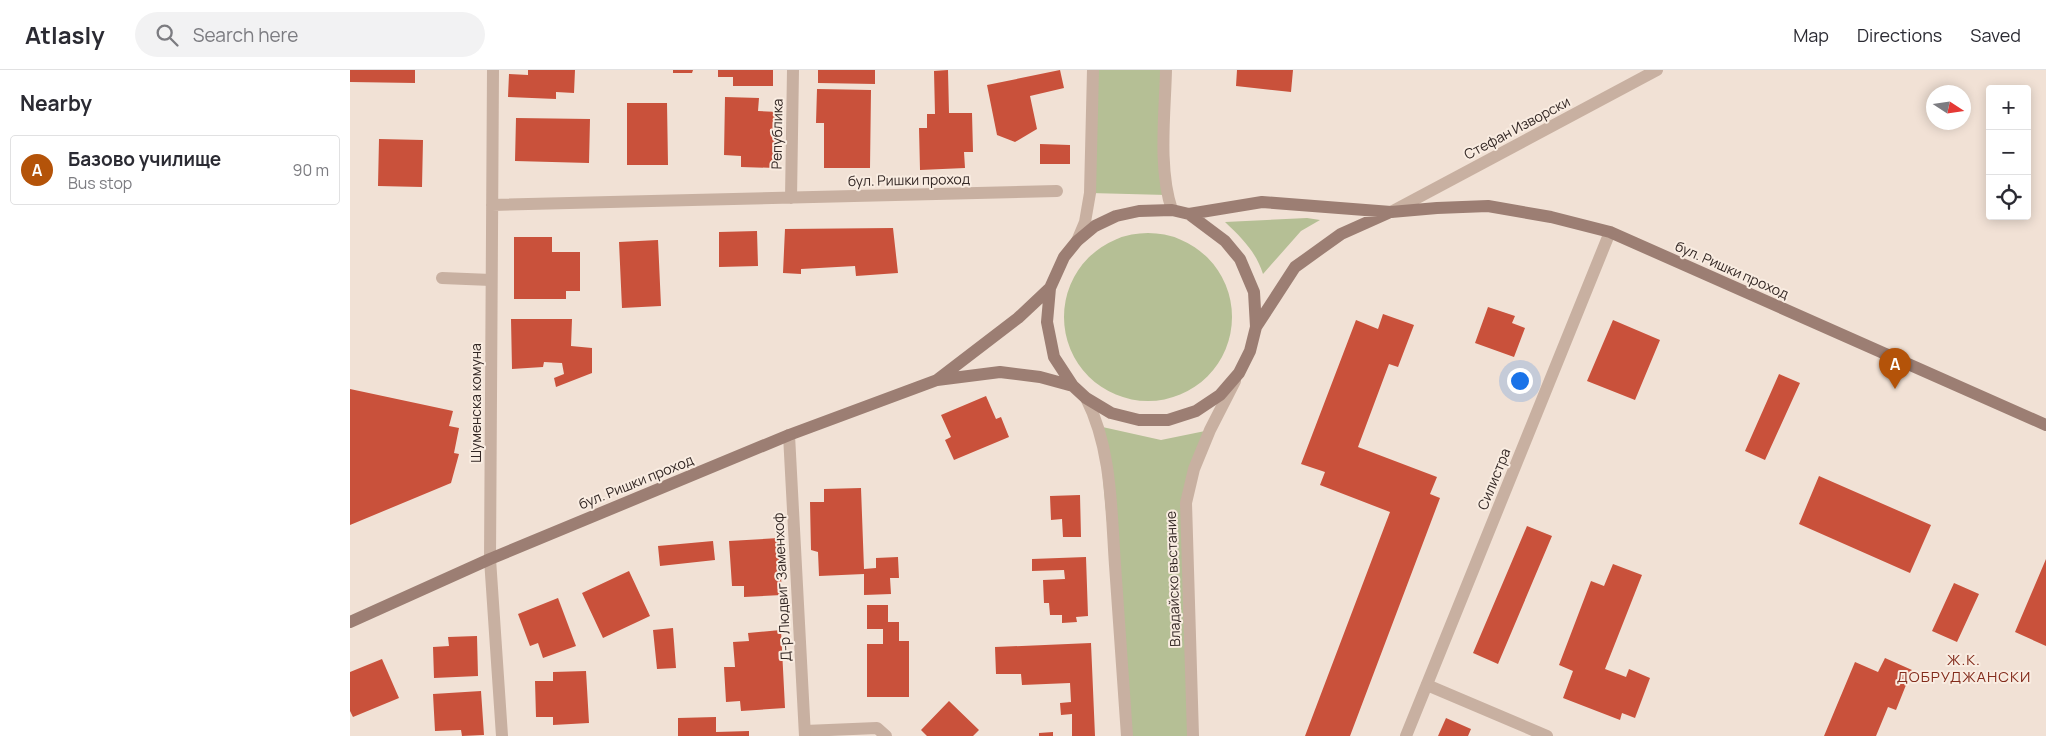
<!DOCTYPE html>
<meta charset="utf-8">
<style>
:root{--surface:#fff;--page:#f2f2f3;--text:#2b2b33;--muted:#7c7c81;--line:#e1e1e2;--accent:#b45309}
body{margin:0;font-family:Manrope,sans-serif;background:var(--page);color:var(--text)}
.controls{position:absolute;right:15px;top:15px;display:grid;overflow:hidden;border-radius:5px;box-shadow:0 2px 12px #0003}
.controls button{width:45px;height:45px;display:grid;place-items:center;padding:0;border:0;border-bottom:1px solid var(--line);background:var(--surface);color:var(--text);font:25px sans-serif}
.compass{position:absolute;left:1576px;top:15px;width:45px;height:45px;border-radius:50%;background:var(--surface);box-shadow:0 2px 12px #0003;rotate:102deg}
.you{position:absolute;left:1169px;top:310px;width:18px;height:18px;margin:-12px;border:4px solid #fff;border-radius:50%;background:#1a73e8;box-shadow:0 0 0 8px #1a73e833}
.badge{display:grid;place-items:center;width:32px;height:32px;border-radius:50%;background:var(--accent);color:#fff;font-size:16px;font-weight:700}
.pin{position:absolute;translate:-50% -41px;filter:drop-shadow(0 1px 2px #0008)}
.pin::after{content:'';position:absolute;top:26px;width:18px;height:15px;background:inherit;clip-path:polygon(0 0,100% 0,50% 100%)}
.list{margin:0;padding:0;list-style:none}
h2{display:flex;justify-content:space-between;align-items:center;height:65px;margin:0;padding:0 20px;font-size:21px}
h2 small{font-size:16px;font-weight:400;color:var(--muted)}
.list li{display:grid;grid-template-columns:32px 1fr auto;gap:15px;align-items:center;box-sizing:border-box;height:70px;margin:0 10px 10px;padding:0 10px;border:1px solid var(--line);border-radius:5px}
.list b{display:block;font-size:19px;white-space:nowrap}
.list p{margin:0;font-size:16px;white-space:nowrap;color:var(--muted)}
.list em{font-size:16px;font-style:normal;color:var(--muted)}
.icon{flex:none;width:28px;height:28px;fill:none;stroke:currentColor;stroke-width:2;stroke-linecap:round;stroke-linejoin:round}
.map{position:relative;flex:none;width:1696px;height:666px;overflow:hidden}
header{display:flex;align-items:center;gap:30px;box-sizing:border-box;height:70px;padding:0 25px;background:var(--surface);border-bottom:1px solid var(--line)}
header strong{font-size:24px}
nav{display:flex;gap:28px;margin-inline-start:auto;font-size:18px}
.search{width:350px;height:45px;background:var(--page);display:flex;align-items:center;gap:12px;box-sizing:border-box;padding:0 18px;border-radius:28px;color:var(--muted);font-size:19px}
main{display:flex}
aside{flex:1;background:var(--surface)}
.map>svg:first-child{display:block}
.green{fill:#b5bf95}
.building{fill:#c9513b}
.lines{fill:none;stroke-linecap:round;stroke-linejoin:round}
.lane{stroke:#c8b0a1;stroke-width:12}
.street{stroke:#c8b0a1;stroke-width:12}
.secondary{stroke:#9c7e73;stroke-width:12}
.labels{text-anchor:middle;stroke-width:4;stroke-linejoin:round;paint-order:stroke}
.street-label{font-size:14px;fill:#332724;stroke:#f9ece1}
.neighbourhood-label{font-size:15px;letter-spacing:1px;fill:#832c1c;stroke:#f9ece1}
</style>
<header>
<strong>Atlasly</strong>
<div class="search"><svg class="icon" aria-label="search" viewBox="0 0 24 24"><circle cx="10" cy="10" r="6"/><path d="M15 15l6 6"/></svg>Search here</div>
<nav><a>Map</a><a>Directions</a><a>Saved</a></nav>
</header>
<main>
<aside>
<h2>Nearby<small></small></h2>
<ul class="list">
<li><span class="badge">A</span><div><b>Базово училище</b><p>Bus stop</p></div><em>90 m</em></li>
</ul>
</aside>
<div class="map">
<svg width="1696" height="666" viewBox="0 0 1696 666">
<rect width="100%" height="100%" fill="#f1e1d5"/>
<path class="green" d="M743,0H816L817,125L740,123Z
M957,148L970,150L951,161L913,204C906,182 892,168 875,152Z
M714 247a84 84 0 1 1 168 0a84 84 0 1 1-168 0Z
M748,356L811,370L860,360L836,433L843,666H777Z"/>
<path class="building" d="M0,0H65V13L0,12Z
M178,0H225L224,23L206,22V29L158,27L159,4L178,5Z
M323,0H343L342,3H323Z
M368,0H423V16H383V7H368Z
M468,0H525V14L468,13Z
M598,0L599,43H622L623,82H614L615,98L570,100L569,58H577V44H585L584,1Z
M710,0L714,18L680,26L687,59L665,72L647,65L637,15Z
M887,0H943L941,22L886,16Z
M467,19L521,20L520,98H474V53H466Z
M375,27L409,28L408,41L428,42L426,98L391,97V86L374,85Z
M277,33H317L318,95H277Z
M166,48L240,49L239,93L165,91Z
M29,69L73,70L72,117L28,116Z
M690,74L720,75V94H690Z
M543,158L548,203L506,206L505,196L451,199V204L433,203L435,159Z
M407,161L408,196L369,197V162Z
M164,167H202V182H230V221H216V229H164Z
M308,170L311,236L272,238L269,172Z
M1138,237L1165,246L1162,253L1175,258L1164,287L1125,273Z
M1033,244L1064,255L1048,297L1039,294L1008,377L1087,407L1080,424L1090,428L1000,666H955L1040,442L970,415L975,402L951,394L1006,250L1028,259Z
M161,249H222L221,276L242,278V303L206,317L204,308L214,304L212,293L194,292L193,297L162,299Z
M1263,250L1310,270L1285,330L1237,311Z
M1429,304L1450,313L1415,390L1395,381Z
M0,319L103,341L99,356L109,358L104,383L109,384L101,413L0,455Z
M636,326L646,349L651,347L659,367L604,390L595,370L601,367L591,345Z
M1469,406L1581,455L1560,503L1449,454Z
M511,418L514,499L526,498V488L548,487L549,508H540L541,524L514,525V504L469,506L468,482L461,480L460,432H474V419Z
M730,425L731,467H713L712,449L701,450L700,426Z
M1177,456L1202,466L1148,594L1123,583Z
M429,468L432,525L394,527V516H382L379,471Z
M363,471L365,490L310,496L308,476Z
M736,487L738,546L726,547L727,552L712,553V545H700L699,533H694L693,510L715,509L714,500L682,501V489Z
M1696,489V576L1665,562Z
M1263,494L1292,505L1255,599L1276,607L1279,599L1300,608L1285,648L1272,643L1270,650L1213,628L1223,601L1209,595L1241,511L1254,516Z
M279,501L300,546L253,568L232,523Z
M1604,513L1629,524L1607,572L1582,561Z
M208,528L226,576L193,588L188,573L180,576L168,544Z
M517,535H538V552H549V571H559V627H517V574H533V559H517Z
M323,558L326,598L307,599L303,560Z
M431,560L435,638L391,641L390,631L376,632L374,597H385L383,572L399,571L398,563Z
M127,566L128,606L84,608L83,577L99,576L98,567Z
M741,573L745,666H722V644L711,645L710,633L721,632L720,613L672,615L671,604H646L645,577Z
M1535,588L1562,600L1546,640L1538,637L1526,666H1474L1505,592L1528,602Z
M32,589L49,628L3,647L0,641V602Z
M236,601L239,653L203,655V647H186L185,611H203V602Z
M131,621L134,665L112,666L111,660L85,661L83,624Z
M599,631L629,660L623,666H577L571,660Z
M366,647V662L399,661V666H328V648Z
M1096,648L1121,659L1118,666H1088Z
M703,662V666H689V663Z"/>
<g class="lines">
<path class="lane" d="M92,208L141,210
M1077,615L1197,666
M455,661L527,658L536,666"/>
<path class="street" d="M143,0L140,489L152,666
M816,0C815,43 808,99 822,140
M441,128L443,0
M142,135L707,121
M1041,142L1307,0
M727,171L735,152L740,123L743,0
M736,328C762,379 761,439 765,495C769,552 773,609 777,666
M439,365L455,666
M843,666L836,433L844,399L860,360L885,311
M1056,666L1260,162"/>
<path class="secondary" d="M839,144L875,171L890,189L904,222L906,257
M700,218L697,252L704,287L723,316
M587,310L668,248L700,218L714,187L727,171L745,156L766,146L789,141L822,140L839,144L912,132L1041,142L1087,138L1138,136L1201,147L1260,162L1696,355
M0,552L140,489L439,365L587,310L650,302L690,307L723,316L736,328L761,343L789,350H818L846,341L870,325L889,303L900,281L906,257L945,197L991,164L1038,143"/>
</g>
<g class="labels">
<g class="street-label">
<text transform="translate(1167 58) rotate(-28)" y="5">Стефан Изворски</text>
<text transform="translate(427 64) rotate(-89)" y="5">Република</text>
<text transform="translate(559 110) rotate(-1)" y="5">бул. Ришки проход</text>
<text transform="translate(1382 200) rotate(24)" y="5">бул. Ришки проход</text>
<text transform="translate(126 333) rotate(-90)" y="5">Шуменска комуна</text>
<text transform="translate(1144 409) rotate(-68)" y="5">Силистра</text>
<text transform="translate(286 412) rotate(-22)" y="5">бул. Ришки проход</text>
<text transform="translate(823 509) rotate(-92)" y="5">Владайско въстание</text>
<text transform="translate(432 517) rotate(-93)" y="5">Д-р Людвиг Заменхоф</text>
</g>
<g class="neighbourhood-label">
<text x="1614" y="595">Ж.К.<tspan x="1614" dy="17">ДОБРУДЖАНСКИ</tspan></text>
</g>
</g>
</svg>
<div class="controls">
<button>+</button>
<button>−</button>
<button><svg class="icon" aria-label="locate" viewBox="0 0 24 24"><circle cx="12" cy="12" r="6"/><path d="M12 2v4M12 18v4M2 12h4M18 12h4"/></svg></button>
</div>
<svg class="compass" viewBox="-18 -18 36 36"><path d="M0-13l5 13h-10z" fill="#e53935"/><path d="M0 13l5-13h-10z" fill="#7c7c81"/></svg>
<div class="you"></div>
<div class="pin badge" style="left:1545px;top:319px">A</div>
</div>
</main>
